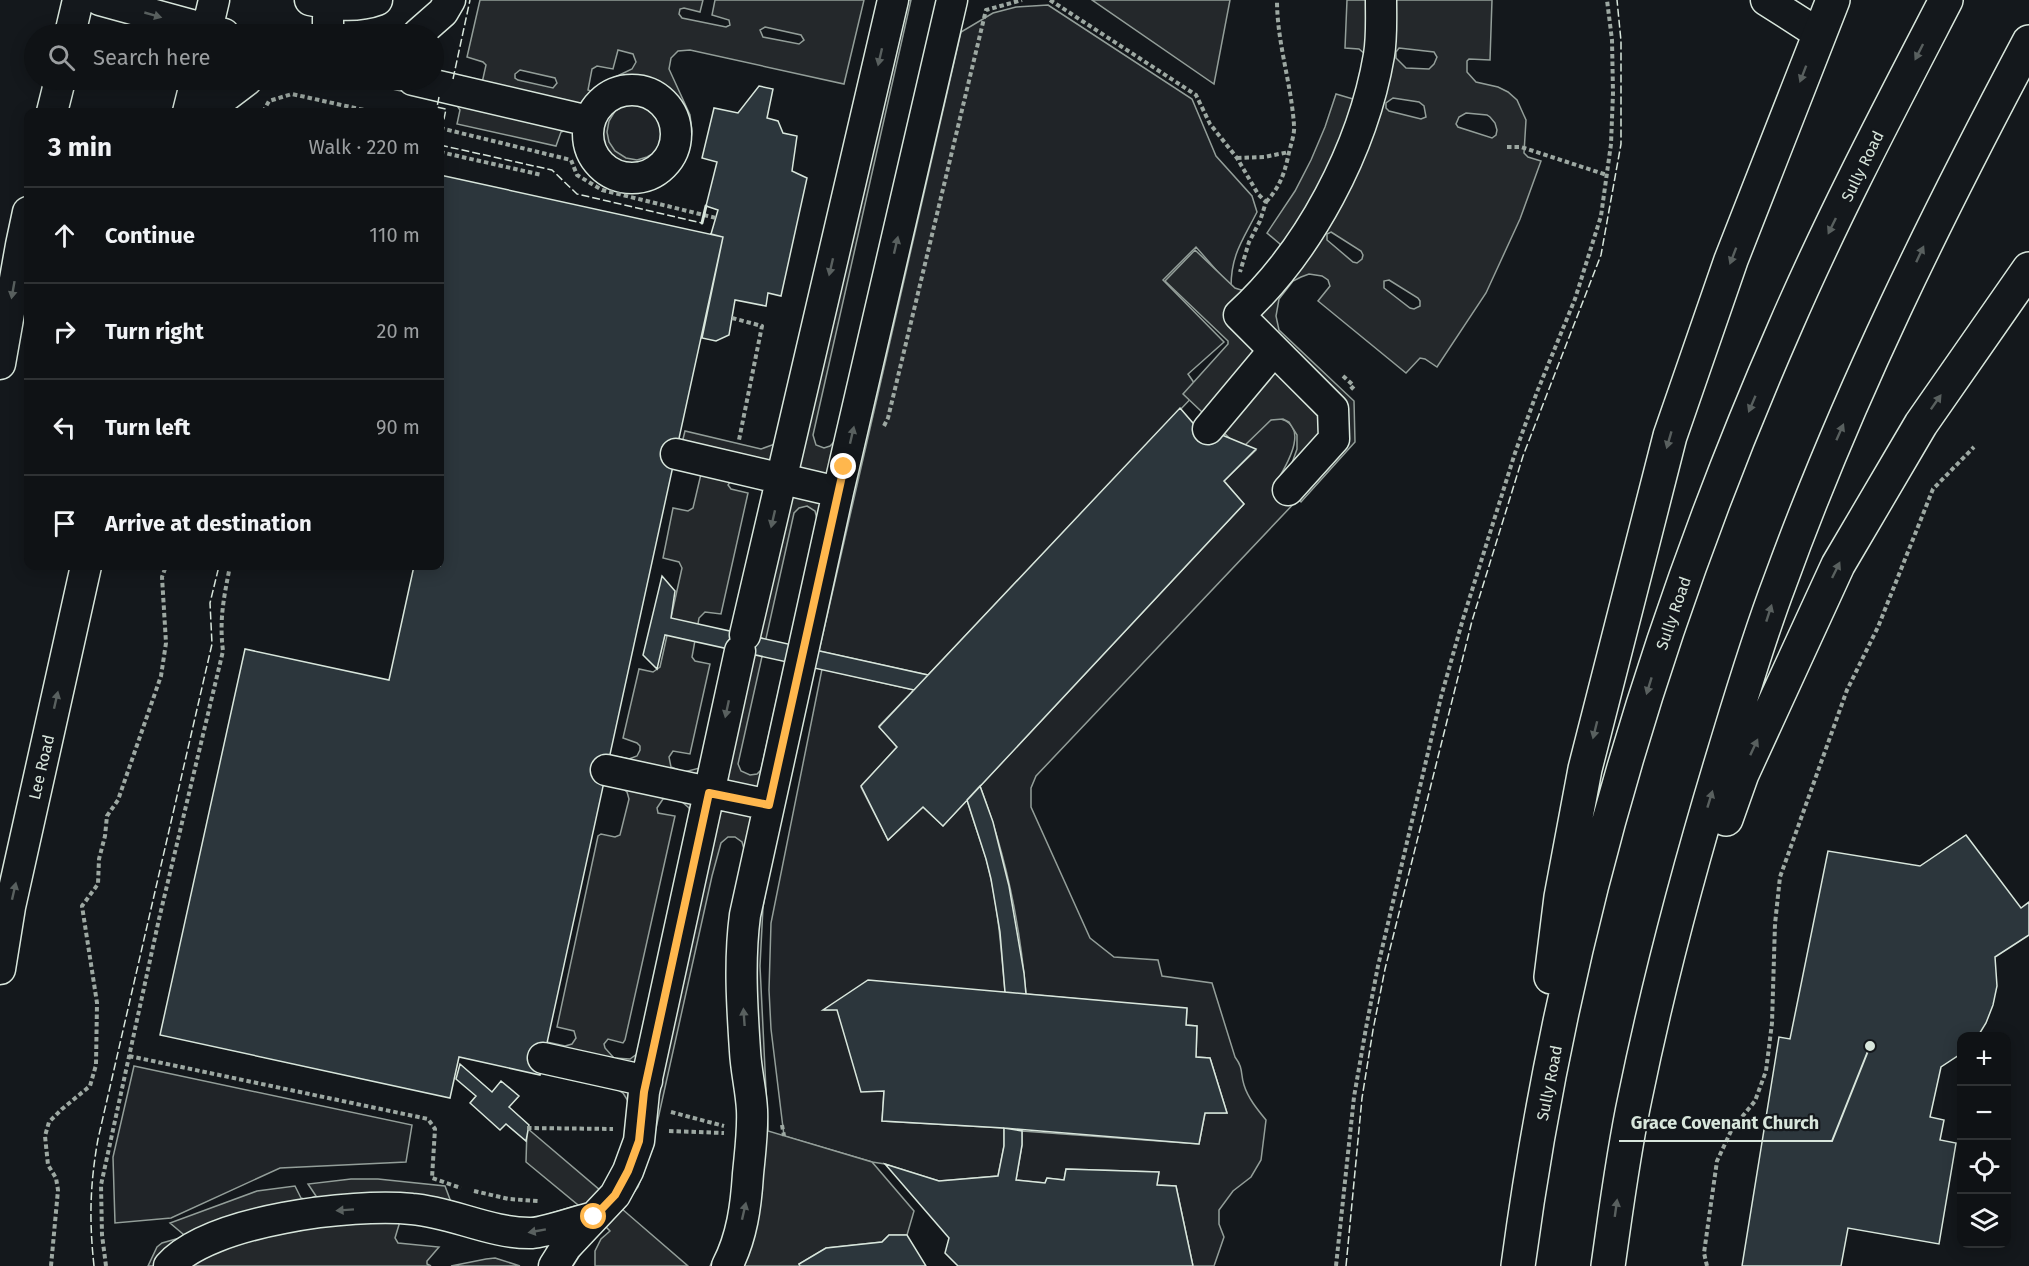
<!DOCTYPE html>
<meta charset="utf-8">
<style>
:root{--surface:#0f1215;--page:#181b1e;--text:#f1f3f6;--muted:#9b9ea0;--line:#2f3234}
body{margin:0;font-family:"Fira Sans",sans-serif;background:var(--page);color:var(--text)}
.controls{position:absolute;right:18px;bottom:18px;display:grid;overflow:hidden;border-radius:12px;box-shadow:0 3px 15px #0003}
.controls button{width:54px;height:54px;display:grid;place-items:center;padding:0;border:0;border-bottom:2px solid var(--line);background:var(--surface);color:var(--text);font:30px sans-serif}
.stop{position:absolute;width:18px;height:18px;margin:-14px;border:4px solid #ffb74d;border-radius:50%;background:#fff}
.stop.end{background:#ffb74d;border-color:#fff;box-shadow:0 2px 6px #0008}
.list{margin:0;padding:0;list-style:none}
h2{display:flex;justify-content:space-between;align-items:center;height:78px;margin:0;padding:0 24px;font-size:26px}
h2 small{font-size:20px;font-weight:400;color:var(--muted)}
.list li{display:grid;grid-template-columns:39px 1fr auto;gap:18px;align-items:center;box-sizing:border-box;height:96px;padding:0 24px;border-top:2px solid var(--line)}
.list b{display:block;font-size:22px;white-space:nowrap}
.list em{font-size:20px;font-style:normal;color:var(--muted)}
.icon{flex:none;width:33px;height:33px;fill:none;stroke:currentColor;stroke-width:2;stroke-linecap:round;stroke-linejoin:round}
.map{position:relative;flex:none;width:2029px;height:1266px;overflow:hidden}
.search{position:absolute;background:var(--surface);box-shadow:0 3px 15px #0003;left:24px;top:24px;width:420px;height:66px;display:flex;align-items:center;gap:15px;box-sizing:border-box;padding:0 21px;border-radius:33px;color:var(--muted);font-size:22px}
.panel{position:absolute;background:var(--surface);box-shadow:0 3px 15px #0003;left:24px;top:108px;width:420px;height:462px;border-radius:12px}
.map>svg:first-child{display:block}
.green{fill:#202428;stroke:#939e99;stroke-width:1.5}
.parking{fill:#24282b;stroke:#939e99;stroke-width:1.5;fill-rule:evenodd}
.building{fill:#2c363c;stroke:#d8e6dc;stroke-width:1.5}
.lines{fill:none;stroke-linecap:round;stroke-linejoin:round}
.minor-casing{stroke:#d8e6dc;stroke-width:33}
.highway-casing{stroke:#d8e6dc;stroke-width:36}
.path{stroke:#9da8a2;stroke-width:4;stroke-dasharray:4.5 3;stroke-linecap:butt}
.minor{stroke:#14181c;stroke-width:30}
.highway{stroke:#14181c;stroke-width:33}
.fence{stroke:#d8e6dc;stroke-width:1.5;stroke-dasharray:8 3;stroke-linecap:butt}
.wall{stroke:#d8e6dc;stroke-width:3}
.oneway{fill:#59605f}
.route{stroke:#ffb74d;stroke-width:8}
.labels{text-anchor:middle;stroke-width:4.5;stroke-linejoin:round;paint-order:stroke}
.street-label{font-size:16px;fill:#d8e6dc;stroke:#14181c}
.leader{fill:none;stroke:#d8e6dc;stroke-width:2}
.callout-dot{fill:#d8e6dc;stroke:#14181c;stroke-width:2}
.callout-label{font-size:18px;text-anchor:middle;font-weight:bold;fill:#d8e6dc;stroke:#14181c;stroke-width:4.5;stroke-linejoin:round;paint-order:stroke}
</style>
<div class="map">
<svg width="2029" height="1266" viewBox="0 0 2029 1266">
<rect width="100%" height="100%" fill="#14181c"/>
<path class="green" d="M1048,5L1192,99L1216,156L1252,196L1257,212C1243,240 1231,254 1231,287L1196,247L1163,280L1224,342L1188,374L1199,390L928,675L819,651L961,32L993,13L1016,7Z
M632,102C655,105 676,133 656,154C652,158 645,161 640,164L613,159L602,124L622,104Z
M1275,418C1312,422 1288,463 1277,481L1300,497L1036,776L1031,788V807L1090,938L1114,957L1158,960L1162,976L1212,983L1235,1057C1244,1069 1240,1073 1244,1085C1248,1098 1257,1109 1266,1120L1261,1160L1251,1177L1233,1191L1219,1210V1224L1224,1237L1214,1266H1193L1176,1186L1157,1185L1159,1172L1066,1169L1064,1180L1047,1178L1045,1183L1016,1180L1022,1145V1131L1199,1144L1205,1113H1227L1210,1058L1196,1057L1197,1026L1186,1025L1187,1009L1026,994C1020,924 1005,852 980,786L1244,504L1224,481L1256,450L1243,444L1266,422Z
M822,669L914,690L879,726L897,747L861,787L888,840L923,807L943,826L967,800C973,820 980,839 986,858C998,901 1001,948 1005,992L824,1010L841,1009L861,1091H884L882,1121L1004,1128V1146L998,1176L939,1181L885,1164L872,1162L784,1136L771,1029L769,990L771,923Z
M134,1066L412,1125L406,1162L280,1168L171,1218L115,1223L113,1157Z"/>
<path class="parking" d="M480,0H703L700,12L684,8L680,9L679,14L682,18L726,27L730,25L729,20L712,15L715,0H864L844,84L690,50L678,51L671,58L669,69L690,115L692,131L690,147L684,162L671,176L657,184L638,188L616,185L599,175L587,161L577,137L572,132L564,131L561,132L556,146L457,124L460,110L456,104L354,80H434L482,83L486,65L483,62L467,57ZM765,27L801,35L804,40L799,44L763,37L760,30ZM618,50L633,54L636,62L632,69L609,80L591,91L588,90L592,69L597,66L613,69ZM520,70L555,78L557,83L553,88L518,80L515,78V74ZM637,102L648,104L657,110L663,119L665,130L662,143L656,152L647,157L637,160L626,158L615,151L609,142L607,132L609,121L615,111L626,104Z
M882,0H911L813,435L816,445L824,448L830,446L835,441L965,0L771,860L763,907L760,966L768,1131L872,1162L914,1211L907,1235H889L882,1242L826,1248L799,1264L800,1266H710L723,1241L736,1174L739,1133L735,903L744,849L742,842L735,837H728L721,843L712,876L650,1155L638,1187L622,1209L688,1266H595V1251L601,1239L610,1231L605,1226L583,1250L573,1266H541L548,1244L401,1218L395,1238L398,1243L439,1247L427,1261V1264L431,1266H148L157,1247L162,1243L183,1237V1234L170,1223L257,1191L295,1186L301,1198L307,1200L316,1196L308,1184L351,1179H378L445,1186L451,1202L514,1218L532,1219L578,1205L526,1162L527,1128L600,1190L602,1189L621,1155L630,1108L628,1101L623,1093L538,1040L565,1046L572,1044L576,1038L574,1031L557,1027L598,836L601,834L615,837L620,835L629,799L627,792L621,787L600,753L629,759L637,756L640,750V746L637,743L623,738L639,669L653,672L660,667L682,568L679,562L663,558L673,508L688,511L693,508L701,474L678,459L685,431L761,449L775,444ZM732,479L762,485L767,501L700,768L684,772L671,767L669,757L673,751L690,754L710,664L695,661L692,657L699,618L705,612L721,614L748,493L731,489L728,485ZM807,506L815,511L817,519L761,770L757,774L750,775L741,771L738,764L794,513L799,508ZM669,798L681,801L689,808L693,817L641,1051L630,1059L614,1058L605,1048L604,1044L608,1039L623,1043L625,1040L675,816L658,813L657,808L663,799Z
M1092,0H1230L1214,84Z
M1347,0H1492L1490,60L1469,59L1467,61V72L1476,82L1498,87L1508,92L1517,100L1526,120L1524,153L1528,157L1541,161L1520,219L1486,293L1437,367L1425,359L1420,358L1406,373L1318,301L1330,286L1328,280L1322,276L1309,274L1301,277L1293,281L1279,299L1276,316L1279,330L1354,401L1355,442L1301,502L1281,482L1292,463L1297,449V435L1289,422L1283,419L1271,420L1241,449L1183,394L1228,344V341L1165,281L1195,250L1235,288L1241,290L1249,289L1280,252V244L1267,233L1295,191L1311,160L1325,127L1336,94L1353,99L1356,98L1366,55L1359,49L1345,48ZM1399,48L1434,52L1437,57L1434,64L1429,69L1406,68L1396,58V52ZM1393,98L1419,102L1424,106L1426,117L1421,119L1389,111L1386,108V103ZM1466,113L1487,115L1490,117L1495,123L1497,130L1496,135L1492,138L1458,127L1456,124L1459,117ZM1331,232L1361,251L1363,255L1362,259L1357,263L1353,262L1327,240V234ZM1389,280L1418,298L1420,301V306L1414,309L1410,308L1384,288V281Z
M495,1258L520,1266H451L486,1259Z"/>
<path class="building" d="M759,86L773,89L767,118L778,121L783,133L797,136L792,171L807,178L781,296L768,293L766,306L735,300L729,335L716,341L702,338L723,237L711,234L718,210L706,206L717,162L702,158L714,108L738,113Z
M440,175L723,237L540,1075L459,1057L450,1098L160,1035L245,649L389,680L414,566H440Z
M1180,408L1193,423L1256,449L1224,481L1244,504L943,826L923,807L888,840L861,786L897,747L879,727Z
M662,576L675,591L671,618L928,675L914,690L665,635L657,669L643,655Z
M980,786L993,822L1009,886L1024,973L1026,994L1005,992L1000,932L991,879L986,859L967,800Z
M1966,835L2021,908L2029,902V935L1995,957L1997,986L1993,1005L1986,1023L1978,1036H1962V1053L1941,1067L1930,1117L1944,1120L1940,1140L1956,1143L1939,1244L1848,1228L1841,1266H1742L1779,1037L1790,1039L1828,851L1920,866Z
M868,980L1187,1008L1186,1025L1197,1026L1196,1057L1210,1058L1227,1113H1205L1199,1144L1004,1128L882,1121L884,1091L861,1092L837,1010H823Z
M460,1064L492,1092L501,1081L519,1096L509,1107L529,1125L526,1141L506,1124L500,1130L470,1103L476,1096L456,1079Z
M1004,1128L1022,1131V1145L1016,1180L1045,1183L1047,1178L1064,1180L1066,1169L1159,1172L1157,1185L1176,1186L1193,1266H958L945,1253L949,1238L885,1164L939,1181L998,1176L1004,1146Z
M889,1235H907L926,1266H800L799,1264L826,1248L882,1242Z"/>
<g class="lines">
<defs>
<path id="minor" d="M100,0L224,34
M310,0C332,5 356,8 377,0
M1766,0L1819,34
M328,4V34
M70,34L78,0
M206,34L214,0
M418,34L443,12L450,0
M413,80L589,121
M588 134a44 44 0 1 1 88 0a44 44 0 1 1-88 0Z
M52,112L60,80
M188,112L196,80
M210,112L218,102L247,80
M0,364L21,245L28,212
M1208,429L1274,350
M676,454L838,492
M1288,490L1334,439L1333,409L1239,315C1309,251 1363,149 1379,55C1382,37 1381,18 1381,0
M745,635L893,0
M606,770L769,805
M0,969L10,907L86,566
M543,1058L647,1081
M169,1266C210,1220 352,1203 412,1209C452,1212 491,1234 532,1233C547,1232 577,1221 594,1217
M554,1266L566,1247L615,1195L628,1171L639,1141L644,1092L740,651
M727,1266C742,1237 746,1206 748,1174C750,1153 753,1131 752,1110C751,1090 746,1071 745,1051C742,1006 739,960 745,915L838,492L952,0"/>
<path id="highway" d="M1726,819L1742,774L1838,565L1921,424L2029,269
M1551,977L1561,897L1585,769L1670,436L1731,260L1833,0
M1518,1266C1561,942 1654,626 1785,327C1833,216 1890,108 1946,0
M1608,1266C1616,1210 1623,1154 1635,1098C1659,981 1690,865 1725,750C1742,694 1759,637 1780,582C1848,395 1936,217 2029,42"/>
</defs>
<use href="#minor" class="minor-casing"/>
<use href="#highway" class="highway-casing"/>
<path class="path" d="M1050,0L1196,95L1210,124L1237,158L1258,194L1266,202L1260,221L1249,242L1240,272
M263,112L269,101L292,94L373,112
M440,128L571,160L577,175L602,190L716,218
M1507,147H1521L1607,175
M440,152L542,175
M1237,158L1264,157L1289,152
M1266,202C1279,188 1284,175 1288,157C1290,146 1295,135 1294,125C1291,82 1277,43 1277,0
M732,318L762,326L739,440
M1343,376L1354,386L1350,390
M884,426L888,418L986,10L1022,0
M129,1056L428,1119L435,1129L432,1178L461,1188
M671,1112L724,1126
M782,1125L784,1136
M527,1128L613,1129
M669,1131L724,1133
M474,1191L509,1199L538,1201
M51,1266L58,1190L56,1178L48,1165L45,1136L49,1122L62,1109L90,1086L96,1065L97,1003L82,906L98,884L99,859L105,836L107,816L118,800L161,676L166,643L162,577L166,566
M106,1266L102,1235L101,1185L159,919L223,651C219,619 224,597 230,566
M1336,1266L1354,1097L1366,1028L1378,966L1441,697L1463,619L1515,453L1537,392L1575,299L1601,216L1611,144L1613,93L1612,40L1607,0
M1707,1266L1704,1253L1717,1161L1732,1129L1755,1101L1766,1071L1772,1023L1775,924L1780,877L1847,690L1878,627L1933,489L1974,447"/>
<use href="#minor" class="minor"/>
<use href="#highway" class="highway"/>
<path class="fence" d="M453,79L470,0
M439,97L437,107L446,109L440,139
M440,145L552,170L577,194L702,223
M94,1266C89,1220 90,1184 98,1139L212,644L210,603L219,566
M1346,1266L1362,1098L1373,1030L1385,969L1472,621L1523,456L1601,255L1621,144V41L1617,0"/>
<path class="wall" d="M702,223L706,206"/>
</g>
<defs><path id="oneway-solid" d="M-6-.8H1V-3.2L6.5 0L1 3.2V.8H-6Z" transform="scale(1.5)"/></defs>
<g class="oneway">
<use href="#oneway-solid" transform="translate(153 15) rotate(16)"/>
<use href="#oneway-solid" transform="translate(1919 52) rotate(117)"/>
<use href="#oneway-solid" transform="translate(880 57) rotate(103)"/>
<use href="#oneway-solid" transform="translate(1803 74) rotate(111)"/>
<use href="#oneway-solid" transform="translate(1832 226) rotate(116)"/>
<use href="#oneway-solid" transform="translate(896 245) rotate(-77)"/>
<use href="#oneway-solid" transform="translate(1920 254) rotate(-65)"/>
<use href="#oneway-solid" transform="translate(1733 256) rotate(111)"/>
<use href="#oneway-solid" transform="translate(831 267) rotate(103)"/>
<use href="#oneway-solid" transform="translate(13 290) rotate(100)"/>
<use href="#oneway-solid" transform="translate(1936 402) rotate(-55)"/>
<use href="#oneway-solid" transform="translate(1752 404) rotate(113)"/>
<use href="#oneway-solid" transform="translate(1840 432) rotate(-66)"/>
<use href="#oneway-solid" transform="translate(852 435) rotate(-77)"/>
<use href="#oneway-solid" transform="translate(1669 440) rotate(106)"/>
<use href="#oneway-solid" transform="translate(773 519) rotate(103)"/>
<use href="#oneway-solid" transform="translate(1836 570) rotate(-64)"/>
<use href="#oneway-solid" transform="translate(1769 613) rotate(-72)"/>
<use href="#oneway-solid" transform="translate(1649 686) rotate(107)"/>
<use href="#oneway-solid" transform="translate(56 700) rotate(-77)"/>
<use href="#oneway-solid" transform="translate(727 709) rotate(102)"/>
<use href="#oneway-solid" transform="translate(1595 730) rotate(104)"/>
<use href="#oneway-solid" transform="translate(1754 747) rotate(-65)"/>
<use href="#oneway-solid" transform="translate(1710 799) rotate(-73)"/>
<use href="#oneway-solid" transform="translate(14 891) rotate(-77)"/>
<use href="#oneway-solid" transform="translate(744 1017) rotate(-94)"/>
<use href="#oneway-solid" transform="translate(1616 1208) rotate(-82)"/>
<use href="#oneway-solid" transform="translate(345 1210) rotate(176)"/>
<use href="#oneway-solid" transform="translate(744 1211) rotate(-77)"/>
<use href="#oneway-solid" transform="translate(537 1231) rotate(170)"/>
</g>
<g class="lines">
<path class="route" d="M594,1217L615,1195L628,1171L639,1141L644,1092L709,793L769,805L844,467"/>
</g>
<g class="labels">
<g class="street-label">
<text transform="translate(1862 166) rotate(-64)" y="6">Sully Road</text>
<text transform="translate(1673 613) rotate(-71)" y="6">Sully Road</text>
<text transform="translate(41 767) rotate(-77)" y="6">Lee Road</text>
<text transform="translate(1549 1083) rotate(-79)" y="6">Sully Road</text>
</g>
</g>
<path class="leader" d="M1870 1046L1832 1141H1619"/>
<circle class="callout-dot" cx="1870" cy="1046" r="6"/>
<g class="callout-label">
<text x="1725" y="1129">Grace Covenant Church</text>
</g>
</svg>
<div class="controls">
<button>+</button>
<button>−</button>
<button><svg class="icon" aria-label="locate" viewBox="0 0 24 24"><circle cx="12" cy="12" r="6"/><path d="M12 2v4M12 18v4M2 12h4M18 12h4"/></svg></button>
<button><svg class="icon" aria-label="layers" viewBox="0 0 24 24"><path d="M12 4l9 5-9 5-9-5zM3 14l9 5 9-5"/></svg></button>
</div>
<div class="stop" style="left:594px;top:1217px"></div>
<div class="stop end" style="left:844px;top:467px"></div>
<div class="search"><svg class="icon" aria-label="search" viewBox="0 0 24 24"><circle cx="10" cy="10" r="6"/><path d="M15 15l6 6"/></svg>Search here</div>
<section class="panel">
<h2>3 min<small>Walk · 220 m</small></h2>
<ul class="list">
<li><svg class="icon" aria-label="ahead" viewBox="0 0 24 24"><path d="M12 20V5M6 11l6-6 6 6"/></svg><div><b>Continue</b></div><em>110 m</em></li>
<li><svg class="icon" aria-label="right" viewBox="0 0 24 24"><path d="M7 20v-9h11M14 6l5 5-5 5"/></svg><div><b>Turn right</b></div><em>20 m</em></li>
<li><svg class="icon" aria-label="left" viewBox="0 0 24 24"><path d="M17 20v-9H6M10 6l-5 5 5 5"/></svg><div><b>Turn left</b></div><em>90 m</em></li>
<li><svg class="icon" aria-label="arrive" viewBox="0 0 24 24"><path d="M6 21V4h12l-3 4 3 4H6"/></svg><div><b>Arrive at destination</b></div></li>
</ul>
</section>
</div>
